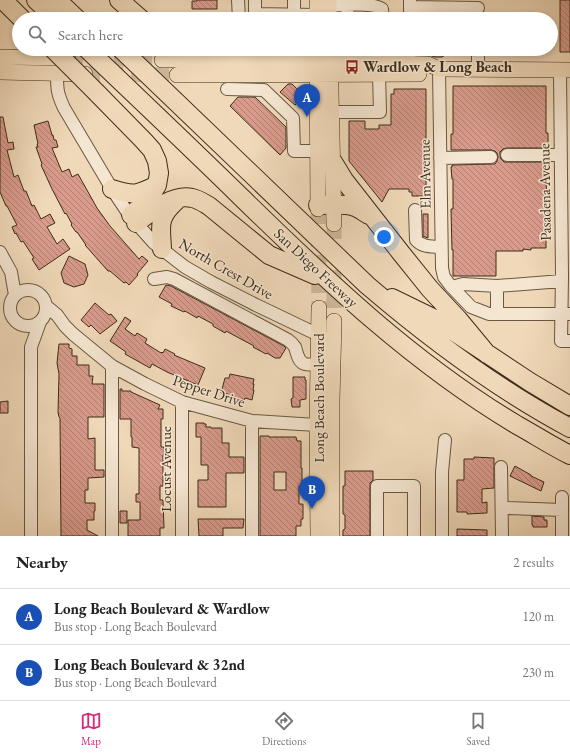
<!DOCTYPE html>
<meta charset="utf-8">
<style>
:root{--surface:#fff;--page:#f6f6f6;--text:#222;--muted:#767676;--line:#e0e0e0;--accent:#db2777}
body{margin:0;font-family:"EB Garamond",serif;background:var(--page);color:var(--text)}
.you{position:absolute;left:384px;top:237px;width:14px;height:14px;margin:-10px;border:3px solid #fff;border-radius:50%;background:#1a73e8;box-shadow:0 0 0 6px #1a73e833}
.badge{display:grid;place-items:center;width:26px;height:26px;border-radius:50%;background:var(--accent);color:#fff;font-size:13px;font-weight:700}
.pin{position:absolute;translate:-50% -33px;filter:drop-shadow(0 1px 2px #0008)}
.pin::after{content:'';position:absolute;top:21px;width:14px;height:12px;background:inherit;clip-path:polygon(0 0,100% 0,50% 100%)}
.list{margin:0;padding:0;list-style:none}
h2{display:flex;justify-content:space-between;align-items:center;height:52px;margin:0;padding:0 16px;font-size:17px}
h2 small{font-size:13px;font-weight:400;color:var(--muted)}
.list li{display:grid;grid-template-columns:26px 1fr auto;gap:12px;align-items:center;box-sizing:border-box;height:56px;padding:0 16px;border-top:1px solid var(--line)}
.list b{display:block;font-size:15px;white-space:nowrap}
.list p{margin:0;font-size:13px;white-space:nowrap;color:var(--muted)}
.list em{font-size:13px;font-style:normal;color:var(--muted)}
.icon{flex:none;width:22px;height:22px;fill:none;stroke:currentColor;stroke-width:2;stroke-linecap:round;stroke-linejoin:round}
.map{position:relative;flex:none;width:570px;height:536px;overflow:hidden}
.search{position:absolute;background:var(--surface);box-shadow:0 2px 6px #0003;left:12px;right:12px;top:12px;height:44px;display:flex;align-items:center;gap:10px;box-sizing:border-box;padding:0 14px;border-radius:22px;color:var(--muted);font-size:15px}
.sheet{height:164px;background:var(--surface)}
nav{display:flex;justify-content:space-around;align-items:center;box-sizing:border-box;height:56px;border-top:1px solid var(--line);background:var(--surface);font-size:11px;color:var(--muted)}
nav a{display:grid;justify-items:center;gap:2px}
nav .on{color:var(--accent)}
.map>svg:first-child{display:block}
.building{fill:url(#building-back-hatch);stroke:#3c2d1b;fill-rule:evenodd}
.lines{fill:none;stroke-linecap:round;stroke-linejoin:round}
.major-tunnel{stroke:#ccb799;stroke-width:15;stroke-dasharray:15 8;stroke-linecap:butt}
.minor-casing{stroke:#695842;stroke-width:14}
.major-casing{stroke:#3c2d1b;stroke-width:16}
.highway-casing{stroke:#3c2d1b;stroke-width:20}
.minor{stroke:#f5e6d2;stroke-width:12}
.major{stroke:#f0d9b9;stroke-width:15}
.highway{stroke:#f0d9b9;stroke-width:18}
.highway-bridge-casing{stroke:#3c2d1b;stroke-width:20;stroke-linecap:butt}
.highway-bridge{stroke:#f0d9b9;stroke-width:18}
.labels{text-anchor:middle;stroke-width:3;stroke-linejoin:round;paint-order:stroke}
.poi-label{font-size:15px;font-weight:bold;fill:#3c2d1b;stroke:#f5e6d2;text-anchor:start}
.street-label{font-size:15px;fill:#3c2d1b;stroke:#f5e6d2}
</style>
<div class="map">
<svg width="570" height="536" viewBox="0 0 570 536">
<defs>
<pattern id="building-back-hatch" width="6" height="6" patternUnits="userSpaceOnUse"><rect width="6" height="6" fill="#d99b8c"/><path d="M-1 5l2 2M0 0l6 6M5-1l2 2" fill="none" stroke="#b17f72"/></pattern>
</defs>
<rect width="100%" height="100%" fill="#f0d9b9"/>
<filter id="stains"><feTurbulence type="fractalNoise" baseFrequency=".005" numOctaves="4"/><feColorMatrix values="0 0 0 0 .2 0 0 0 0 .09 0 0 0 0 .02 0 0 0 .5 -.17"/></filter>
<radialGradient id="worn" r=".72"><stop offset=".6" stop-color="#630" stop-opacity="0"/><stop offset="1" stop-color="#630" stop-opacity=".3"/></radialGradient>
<path class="building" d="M197,0H217V9H192V1H197Z
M560,0H570V52H560Z
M429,49H455L442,57H435L429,55Z
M288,84H292L304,96L295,105L280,92Z
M453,86H546V133H548V148H507L503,149L500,152V155L501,159L504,162H548V178H546L547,209H548V228H546V248H531V250L523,249V251H496V276H453V250H452L451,209H453V179H452L451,167H452V165L492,164H495L497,161L498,157L497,153L495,151L491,150H451V134H453Z
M394,89H426V196H412V192H409V189H389L382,202L349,161V121H365V129H379V125H391V94H394Z
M238,97H255L286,127V148L280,155L230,106Z
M0,117H3L8,143L13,142L14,149L7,150L14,177L18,175L24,191H26L32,206L34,205L41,219L50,214L55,223L47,227L57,244L63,239L70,249L39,270L32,259L34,258L23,241L21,242L16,233L15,234L12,227L17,225L7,206H6L0,192Z
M48,121L52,135H53L54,140H56L58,147L52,148L62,172L69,169L72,177L78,174L97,208L110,226L139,259L142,256L148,261L137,274L138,275L129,285L126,282L124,283L110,271H108L85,245H86L77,232H76L71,225L72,224L66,213L65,214L52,189L41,165L42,164L36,147H38L37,144H38L34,125Z
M423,214H428V238L423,236Z
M69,256L85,264L88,275L84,284L74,287L64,283L61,273Z
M166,285L171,286L284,346L286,348L280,358H275L267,353L266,354L253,347L254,346L226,331L225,333L213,326V324L198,316L197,318L185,311L184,312L171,306L172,304L159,297Z
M95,303L109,315L111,314L117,321L100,334L91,325L89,327L81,320Z
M125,317L131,321L125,329L135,336L137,333L147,339L145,343L161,353L162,352L163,353L165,349L175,354L174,355L205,368L198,385L167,372L152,364L150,368L125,354L126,352L110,341Z
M59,344H69V348L72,349V356H77V365H89V376H93L92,384H104V417H88V439L95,438V470H104V477L88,478V490H85V503H95V511H94V520H87V530L98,536H61L60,418L59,417L58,412L59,374L57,363Z
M230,374L254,379L253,384H254L253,390H254L252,400L245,398L244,400L242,399L241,401L229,398L230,396H228V394L221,393L225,378H229Z
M293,377H305V380H306V399L300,400V407H292L291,399L293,398Z
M120,389H122V391H131V392L160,405L158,409H163V419H161V447H164V455H163V486H160V500H163L164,528H160V536H128V520H140V502H136V494H139V448L132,447V437H131V419H120Z
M8,401V413H0V402Z
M196,423H204V424H206V427H211V428H222V443H229V457H244V473H226V507H198V480H208V465H201V437H196Z
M260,436H269V437H296L297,441H301V468H302V486H299V504H303V519H301V526H296V536H260ZM274,472H286V490H274Z
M474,457L494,458V488L482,489V503L487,502V513L467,514V512H457V480H464V459H474Z
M515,466L531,475V476L544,482L541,491L510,476Z
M345,471H373V480L370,483V536H343V530L345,529V515L343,514V486H345Z
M120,511H127V523H120Z
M532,516L544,517V520H547V527H533V525H532Z
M198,519H244L243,528H223V536H199Z
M457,529L487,530V536H457Z"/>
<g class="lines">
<path class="major-tunnel" d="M68,58L162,60
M85,74L177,75
M318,209L319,308
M334,224V321"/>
<defs>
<path id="minor" d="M238,0L239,19
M347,5L348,19
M329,6C342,5 372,2 382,9L383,19
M410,7L478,8
M255,14L317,15
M294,14V0
M255,19V0
M410,19V0
M239,49V60
M255,49V60
M409,49V64
M384,63V49
M439,69L442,268L444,277L450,285L471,307L489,314H570
M478,70V49
M560,70L562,277L561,341H570
M57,73C57,89 57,93 64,108L112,189L130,216L154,243L185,267L211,282L256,305L325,338
M227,89L264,90L293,118L294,151H318
M332,112H380L379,74
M507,155H561
M440,158L491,157
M415,210L416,240C424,248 431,246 441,247
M0,252L11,272L15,295
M154,279L167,277L174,279L288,340C291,342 293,344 295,347C297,353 298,362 305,364C309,365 314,364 318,364
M452,287L463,284L497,286
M10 308a18 18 0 1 1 36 0a18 18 0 1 1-36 0Z
M46,306L57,315L65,326L73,334L112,366L145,384L182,402L252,421L317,425
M497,314V286L562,281
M112,366V536
M182,402V536
M501,467L502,536
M507,508L562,510
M31,536V347L40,322
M252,536V421
M377,536V486H414V536
M442,536V472L445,440
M562,536V497"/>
<path id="major" d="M317,0V19
M329,0V19
M317,49L318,209
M330,49L334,224
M0,57L68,58
M162,60H255L428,64L439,69L570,70
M0,72L85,74
M177,75L419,74
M318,536L317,425L319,308
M332,536V400L334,321"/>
<path id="highway" d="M3,0L22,19
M36,0L56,19
M57,0L77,19
M119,0L141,19
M87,49C138,98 190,147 241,197C327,281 413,363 517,425C535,435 552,446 570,455
M121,49L367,285C430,339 497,389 570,428
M176,49L189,60
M97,93L144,141L152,150L157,161L159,173L157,185L148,200L131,215
M333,162L344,180L401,253L430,289L458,319L487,354
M112,189C134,196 137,195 157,185
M318,205C330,205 344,203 355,207C360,209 365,213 369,215
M136,223C150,213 173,193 192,198C198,199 204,203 209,206L269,255L315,275
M162,249C161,226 157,218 176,201
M392,298L433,318L530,382L570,406"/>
</defs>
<use href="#minor" class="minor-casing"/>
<use href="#major" class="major-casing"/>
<use href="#highway" class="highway-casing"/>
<use href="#minor" class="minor"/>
<use href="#major" class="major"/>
<use href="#highway" class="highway"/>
<defs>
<path id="highway-bridge" d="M53,49L97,93"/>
</defs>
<use href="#highway-bridge" class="highway-bridge-casing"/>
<use href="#highway-bridge" class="highway-bridge"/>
</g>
<defs>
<symbol id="bus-bare" viewBox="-9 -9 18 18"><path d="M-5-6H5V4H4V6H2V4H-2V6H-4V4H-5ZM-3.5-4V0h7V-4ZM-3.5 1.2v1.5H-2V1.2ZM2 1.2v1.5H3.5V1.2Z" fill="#8f2418" stroke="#f5e6d2" stroke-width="2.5" paint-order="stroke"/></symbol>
</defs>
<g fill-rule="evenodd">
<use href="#bus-bare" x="342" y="57" width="20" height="20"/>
</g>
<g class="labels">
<g class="poi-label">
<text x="363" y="72">Wardlow &amp; Long Beach</text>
</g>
<g class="street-label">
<text transform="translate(425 174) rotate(-91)" y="5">Elm Avenue</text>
<text transform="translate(545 192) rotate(-91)" y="5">Pasadena Avenue</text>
<text transform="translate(316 268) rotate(43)" y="5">San Diego Freeway</text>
<text transform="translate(226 269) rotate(30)" y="5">North Crest Drive</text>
<text transform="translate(209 391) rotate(18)" y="5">Pepper Drive</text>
<text transform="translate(319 398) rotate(-90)" y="5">Long Beach Boulevard</text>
<text transform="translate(166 469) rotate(-90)" y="5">Locust Avenue</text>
</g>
</g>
<rect width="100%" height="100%" filter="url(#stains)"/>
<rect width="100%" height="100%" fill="url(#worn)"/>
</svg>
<div class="you"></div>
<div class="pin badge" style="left:307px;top:117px;background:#1a4fb4">A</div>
<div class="pin badge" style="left:312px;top:509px;background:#1a4fb4">B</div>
<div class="search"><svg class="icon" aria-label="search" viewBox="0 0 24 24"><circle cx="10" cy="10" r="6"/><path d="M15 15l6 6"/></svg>Search here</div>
</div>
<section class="sheet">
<h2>Nearby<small>2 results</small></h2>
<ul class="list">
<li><span class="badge" style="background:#1a4fb4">A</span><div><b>Long Beach Boulevard &amp; Wardlow</b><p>Bus stop · Long Beach Boulevard</p></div><em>120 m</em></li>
<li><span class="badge" style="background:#1a4fb4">B</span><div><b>Long Beach Boulevard &amp; 32nd</b><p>Bus stop · Long Beach Boulevard</p></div><em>230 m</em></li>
</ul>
</section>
<nav>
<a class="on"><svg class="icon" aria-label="map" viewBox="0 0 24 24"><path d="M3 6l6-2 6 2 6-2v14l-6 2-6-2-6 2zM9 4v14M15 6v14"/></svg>Map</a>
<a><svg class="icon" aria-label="directions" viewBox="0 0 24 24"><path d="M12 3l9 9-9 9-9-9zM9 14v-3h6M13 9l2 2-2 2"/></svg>Directions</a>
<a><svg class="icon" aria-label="saved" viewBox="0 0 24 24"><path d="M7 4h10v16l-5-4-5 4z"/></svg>Saved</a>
</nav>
